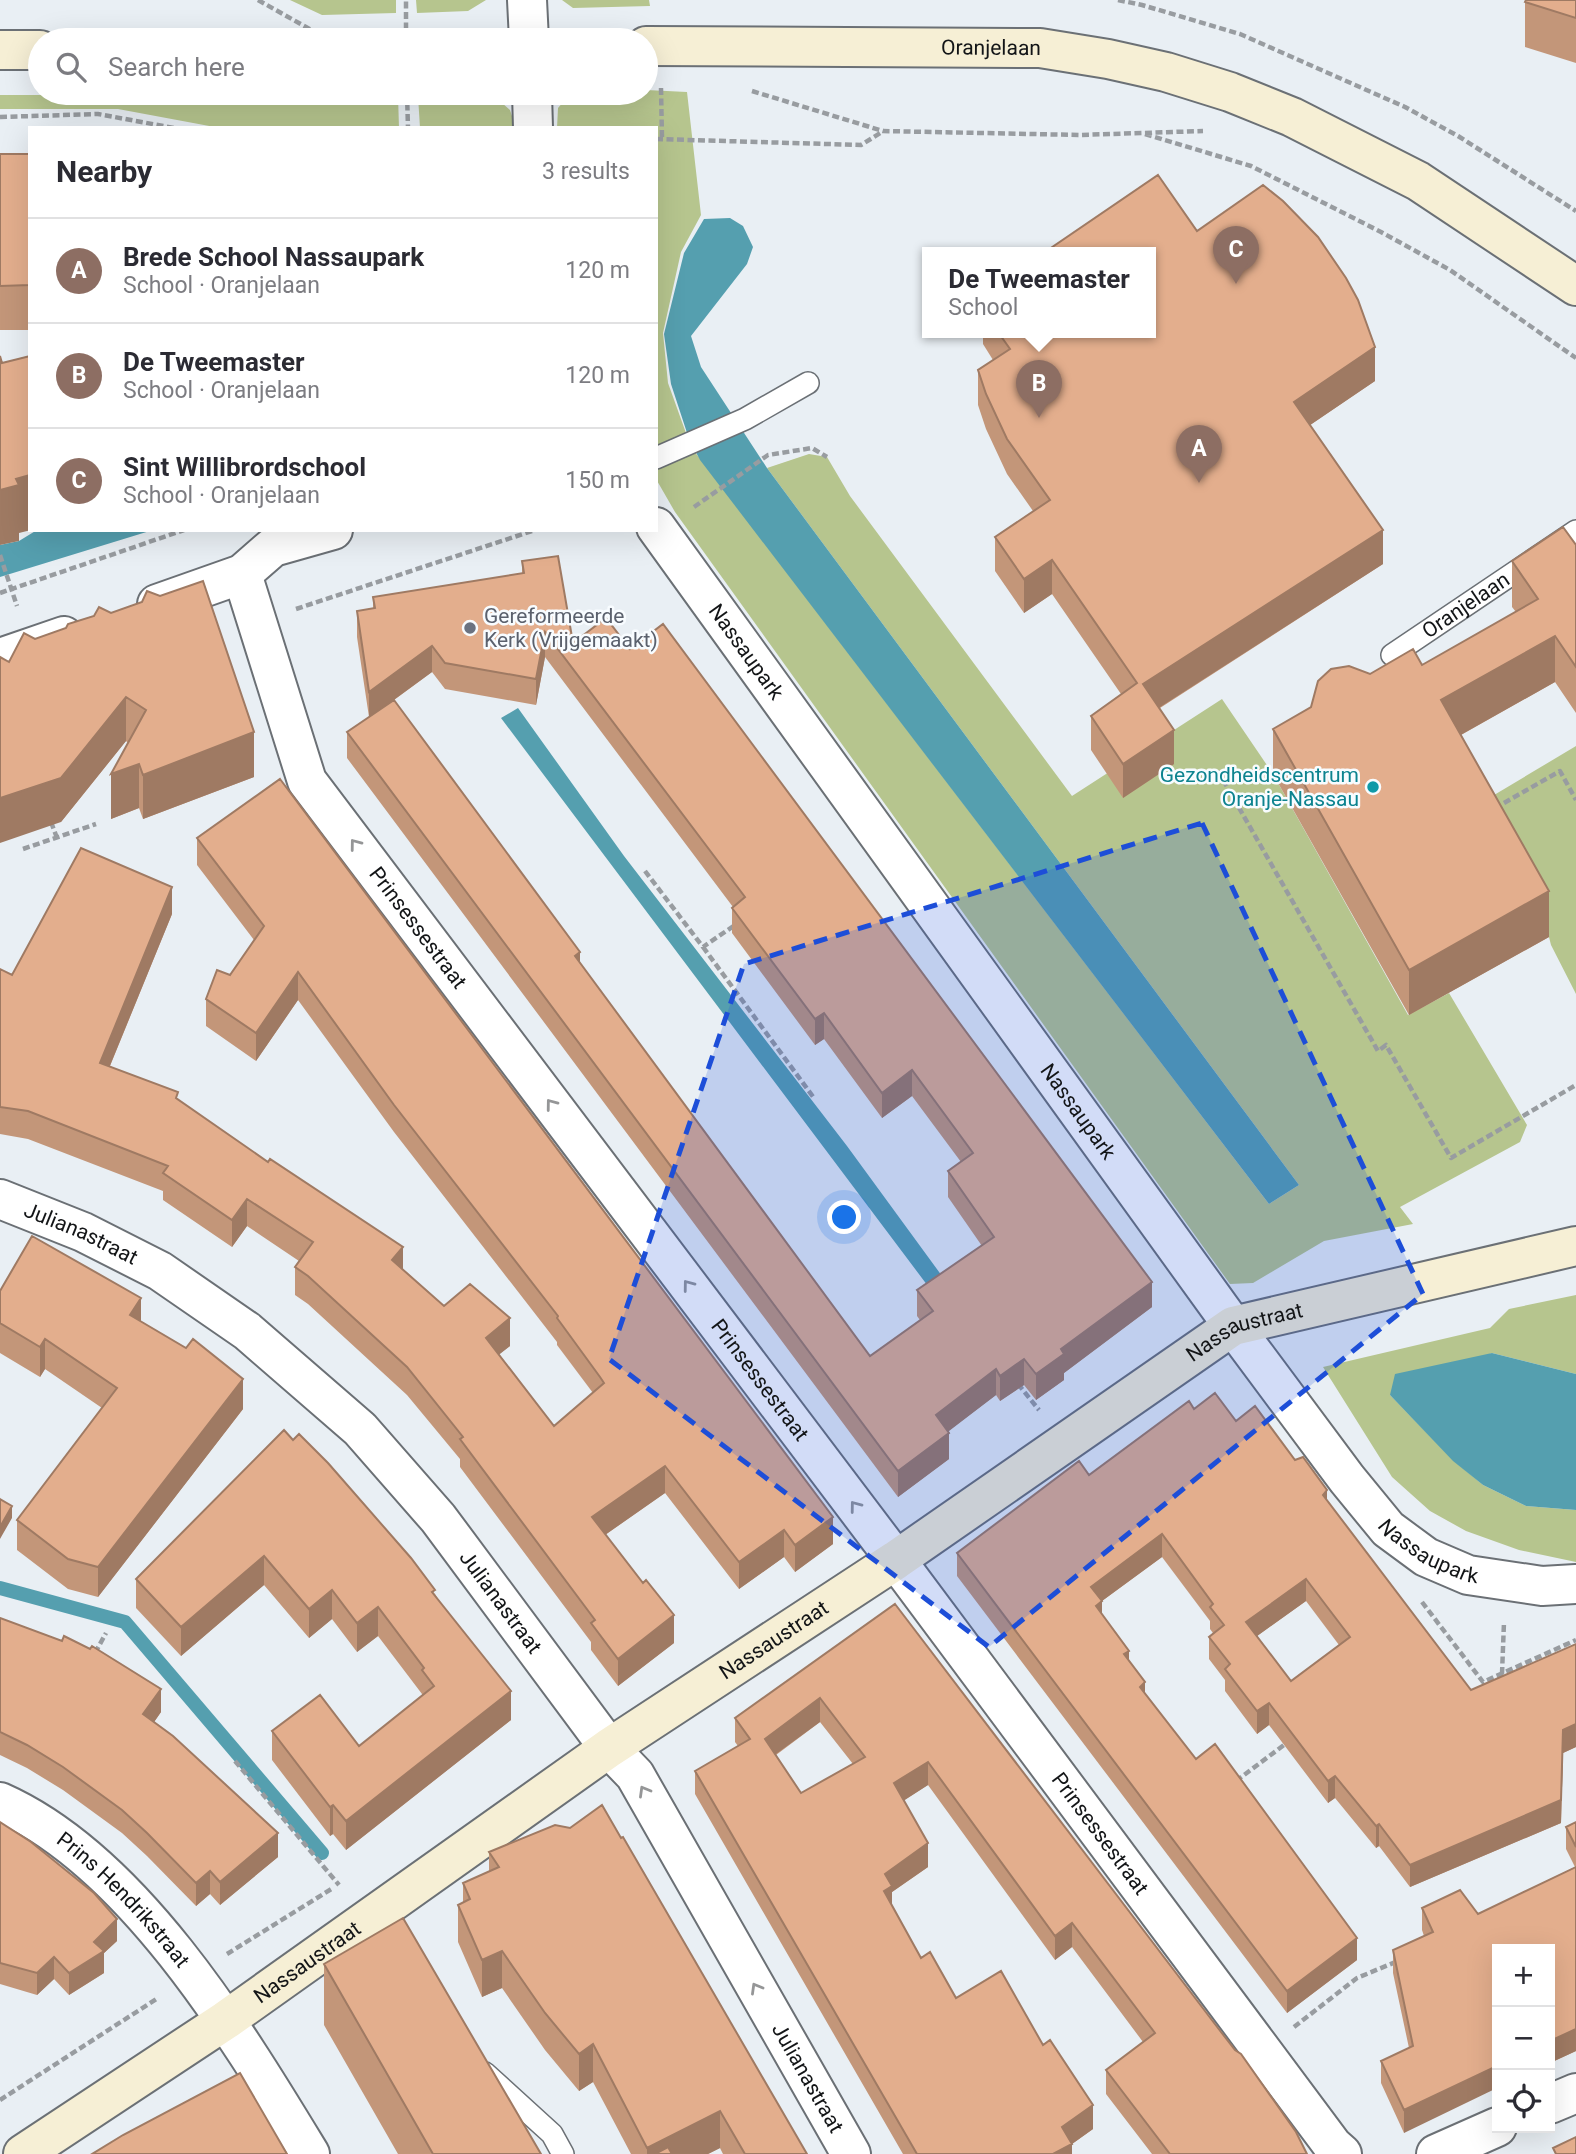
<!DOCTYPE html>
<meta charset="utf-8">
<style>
:root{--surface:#fff;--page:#f7f7f7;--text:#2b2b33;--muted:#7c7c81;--line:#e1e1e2;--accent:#0b8043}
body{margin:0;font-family:Roboto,sans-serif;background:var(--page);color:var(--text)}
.controls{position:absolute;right:21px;bottom:21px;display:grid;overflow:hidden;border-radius:0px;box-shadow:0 7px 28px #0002}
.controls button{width:63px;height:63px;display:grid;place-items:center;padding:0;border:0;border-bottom:2px solid var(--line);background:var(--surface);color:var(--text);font:35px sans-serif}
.you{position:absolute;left:845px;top:1218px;width:24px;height:24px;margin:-18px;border:5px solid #fff;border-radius:50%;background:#1a73e8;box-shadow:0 0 0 10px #1a73e833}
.badge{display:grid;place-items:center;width:46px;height:46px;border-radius:50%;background:var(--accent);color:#fff;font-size:23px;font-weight:700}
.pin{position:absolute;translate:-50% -58px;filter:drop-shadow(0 2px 4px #0008)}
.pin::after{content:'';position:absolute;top:37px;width:24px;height:21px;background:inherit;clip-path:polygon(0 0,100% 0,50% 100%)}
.popup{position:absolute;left:922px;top:247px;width:234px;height:91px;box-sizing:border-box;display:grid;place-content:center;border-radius:0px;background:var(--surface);filter:drop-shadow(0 2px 5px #0005);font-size:23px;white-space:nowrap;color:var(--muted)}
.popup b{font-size:26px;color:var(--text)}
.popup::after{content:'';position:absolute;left:50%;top:100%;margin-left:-14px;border:14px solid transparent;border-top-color:var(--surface)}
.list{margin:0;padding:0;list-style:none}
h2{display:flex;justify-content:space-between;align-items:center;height:91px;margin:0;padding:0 28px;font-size:30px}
h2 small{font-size:23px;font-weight:400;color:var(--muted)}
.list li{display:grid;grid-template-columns:46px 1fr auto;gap:21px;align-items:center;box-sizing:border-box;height:105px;padding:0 28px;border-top:2px solid var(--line)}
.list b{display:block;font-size:26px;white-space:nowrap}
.list p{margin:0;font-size:23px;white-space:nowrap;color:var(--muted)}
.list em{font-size:23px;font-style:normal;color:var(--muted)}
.icon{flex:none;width:38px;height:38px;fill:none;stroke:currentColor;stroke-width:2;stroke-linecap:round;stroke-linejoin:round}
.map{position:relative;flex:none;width:1576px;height:2154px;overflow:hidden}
.search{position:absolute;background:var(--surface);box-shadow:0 7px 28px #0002;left:28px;top:28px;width:630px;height:77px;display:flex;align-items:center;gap:18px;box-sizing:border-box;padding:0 24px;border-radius:38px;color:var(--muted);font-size:26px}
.panel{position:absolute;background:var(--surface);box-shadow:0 7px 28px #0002;left:28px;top:126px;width:630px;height:406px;border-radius:0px}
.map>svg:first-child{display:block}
.green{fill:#b6c58e}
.water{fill:#559faf}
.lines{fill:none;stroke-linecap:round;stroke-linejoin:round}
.stream{stroke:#559faf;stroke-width:14}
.lane-casing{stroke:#6b7075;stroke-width:24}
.street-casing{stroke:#6b7075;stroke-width:42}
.secondary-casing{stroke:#6b7075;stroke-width:42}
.path{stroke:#989ca0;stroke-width:4.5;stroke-dasharray:7 3.5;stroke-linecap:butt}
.lane{stroke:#fff;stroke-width:21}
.street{stroke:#fff;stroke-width:38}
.secondary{stroke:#f6efd5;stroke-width:38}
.wall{fill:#c39679;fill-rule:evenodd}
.shaded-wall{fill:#9f7a63}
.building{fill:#e3ae8d;stroke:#9f7a63;stroke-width:2;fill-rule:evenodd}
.oneway{stroke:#959697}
.marked{fill:#1d4ed8;fill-opacity:0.2;stroke:#1d4ed8;stroke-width:5;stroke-dasharray:14 9;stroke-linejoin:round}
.worship-dot{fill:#6b7280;stroke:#f8fcff;stroke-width:2.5}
.culture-dot{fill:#0f9aa8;stroke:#f8fcff;stroke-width:2.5}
.labels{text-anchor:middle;stroke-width:5;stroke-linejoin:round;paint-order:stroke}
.street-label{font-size:21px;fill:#131517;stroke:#f8fcff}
.worship-label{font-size:21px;fill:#5b616d;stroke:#f8fcff;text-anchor:start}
.culture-label{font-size:21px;fill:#0d838f;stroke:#f8fcff;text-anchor:end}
</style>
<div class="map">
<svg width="1576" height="2154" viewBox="0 0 1576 2154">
<rect width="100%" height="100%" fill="#e9eff4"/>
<path class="green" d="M290,0H396V13L322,15Z
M416,0H486L468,11L417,13Z
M562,0H649L650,6L573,8Z
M646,90L687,92L701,215L681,252L663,333L668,383L691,447L1269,1204L1299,1185L767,468L809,454L827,457L850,496L1072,796L1222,699L1273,774L1408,1015L1449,993L1527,1125L1520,1142L1400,1207L1413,1224L1324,1241L1253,1283L1230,1284L675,512L656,479V128H557L558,108L571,93H646Z
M0,95H398L399,128H220L118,109H0Z
M418,96H494L510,110L516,128H420Z
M1576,746V994L1551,945L1549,937L1484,801Z
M1576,1295V1374L1492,1353L1390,1395L1453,1460L1483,1485L1526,1506L1576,1510V1562L1519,1550L1466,1531L1430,1511L1392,1477L1323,1367L1490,1328L1509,1309Z"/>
<path class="water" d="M730,218L743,226L753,247L747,264L691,336L701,367L767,468L1299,1185L1269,1204L700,460L689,439L671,384L664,334L684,253L704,219Z
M37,530H153L0,577V545L19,541Z
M518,708L624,856L847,1146L942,1276L976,1350L501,718Z
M1492,1353L1576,1374V1510L1526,1506L1483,1485L1453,1461L1390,1395L1395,1374Z"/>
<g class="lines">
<path class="stream" d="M0,1588L125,1622L322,1853"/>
<defs>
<g id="lane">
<path d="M656,458L745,419L808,383"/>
<path id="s1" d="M1392,655L1576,531"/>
<path d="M485,2073L552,2134L563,2154"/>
</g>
<g id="street">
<path d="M527,0L529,40"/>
<path d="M532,93L533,128"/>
<path id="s2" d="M656,527L1233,1326L1347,1479L1388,1529L1426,1557L1468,1575L1542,1586L1576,1584"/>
<path id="s3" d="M242,574L307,781L896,1560L1333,2146L1342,2154"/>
<path d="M157,604L242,574L273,547L333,530"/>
<path d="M0,658L64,636"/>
<path id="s4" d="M0,1199L83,1232L160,1271L247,1331L360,1429L438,1518L609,1748L635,1775L851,2154"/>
<path id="s5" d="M0,1802C133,1861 237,2034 310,2154"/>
<path d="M1550,2104L1576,2093"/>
<path d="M1436,2154L1497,2127"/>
</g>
<g id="secondary">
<path id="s6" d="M646,46L1040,48L1108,59L1166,72L1230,92L1292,117L1418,181L1576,286"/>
<path d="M0,50H40"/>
<path id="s7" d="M23,2154L226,2020L609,1748L896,1560L1233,1326L1576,1246"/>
</g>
</defs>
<use href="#lane" class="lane-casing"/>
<use href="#street" class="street-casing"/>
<use href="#secondary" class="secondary-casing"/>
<path class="path" d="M258,0L329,40
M1118,0L1142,5L1240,34L1405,107L1458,136L1576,211
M406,40V0
M661,88L662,139
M752,91L883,131L1080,135L1203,131
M407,93L408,128
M0,117L98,114L174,128
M1145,134L1251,166L1381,232L1450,270L1576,358
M656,139L861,145L882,132
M694,507L768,455L812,448L827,457
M0,555L17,606
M0,593L184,530
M296,609L535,530
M1218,771L1378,1051L1386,1045L1451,1158L1576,1085
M1504,803L1560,771L1576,800
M51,822L57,838
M23,849L96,824
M645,871L703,947L735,925
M703,947L814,1098
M1018,1384L1039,1410
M1422,1602L1483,1682L1576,1640
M95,1653L106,1633
M1502,1674L1504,1622
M235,1761L339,1885
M1236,1781L1288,1742
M227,1954L333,1888
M1294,2027L1357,1978L1398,1961
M0,2100L158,1998"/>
<use href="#lane" class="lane"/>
<use href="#street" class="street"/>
<use href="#secondary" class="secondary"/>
</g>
<path class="wall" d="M1576,0V63L1525,47V2Z
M0,154H30V330H0Z
M1197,231L1375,381L1310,425L1383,564L1160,708L1174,764L1123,798L1091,750V716L1121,694L1052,594L1024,613L995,571V537L1033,511L1007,474L986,429L978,405V370L993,360L983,344V332H1151Z
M1576,545V713L1555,682L1461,735L1549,937L1409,1015L1273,774V729L1370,674L1422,665L1516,612L1512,607V561Z
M522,561L573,643L630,649L1152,1307L1064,1373V1380L1036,1400L1024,1385L1000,1401L996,1395L948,1431L949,1459L898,1497L347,758V732L369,717L357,637V611L373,609V597L522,574ZM545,657L733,907L732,908V933L815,1045L824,1039L882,1118L912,1096L961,1162L948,1171V1197L982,1246L917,1290V1316L920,1320L870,1356L580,963L394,700L432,672L445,689L536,705Z
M35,639L254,777L143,819L139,808L111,819L128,743L126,741L61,822L9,662Z
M197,838L833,1544L795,1572L784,1557L739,1589L665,1493L605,1535L674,1643L618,1686L591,1650V1642L460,1467V1459L407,1395L308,1304L295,1295V1267L299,1261L247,1226L232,1247L163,1200V1191L28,1139L0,1134V969L12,975L172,914L110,1066L178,1100L403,1269L444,1306L510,1346L499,1354L554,1426L593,1393L557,1345V1342L394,1132L298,1000L256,1061L206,1026V999L230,975L254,940L197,865Z
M0,1291L141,1321L243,1409L98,1597L68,1589L17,1550V1520L102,1408L45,1369L40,1377L0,1353Z
M1194,1409L1236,1421L1295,1460L1471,1690L1576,1644V1747L1563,1753L1561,1823L1410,1887L1379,1846L1376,1848L1335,1798L1328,1803L1269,1725L1257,1734L1225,1691V1680L1209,1659V1637L1213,1633L1210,1629V1621L1162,1557L1102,1601V1615L1129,1661L1145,1694L1196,1759L1357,1960L1287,2013L957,1576V1553L1089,1475ZM1306,1601L1339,1645L1291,1681L1257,1636Z
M284,1430L435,1594L511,1720L346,1850L333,1834L330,1836L272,1760V1731L359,1746L422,1695V1694L378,1636L357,1652L332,1619L309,1638L264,1585L181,1656L136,1608V1579Z
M895,1604L1307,2154H1152L1106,2094V2070L1143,2042L1072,1947L1055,1960L928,1785L904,1800L928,1867L892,1892V1906L921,1958L956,1998L1043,2045L1093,2129L1072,2144V2154H903L695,1794V1771L738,1746L735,1742V1718ZM820,1722L853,1764L801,1793L776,1755Z
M0,1618L161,1712L154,1722L278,1857L220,1905L210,1894L196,1906L147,1856L122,1833L63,1790L27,1768L0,1755Z
M0,1822L117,1941L104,1953V1973L69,1995L54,1979L37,1995L0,1984Z
M1576,1822V2051L1550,2063V1949L1404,2133L1381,2083V2061L1409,2048L1393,1973V1950L1424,1936L1422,1930V1908L1478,1914L1575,1867L1566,1849V1827Z
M621,1838L807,2154H723L720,2148L708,2154H631L593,2082L579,2091L545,2050L502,1988L482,1997L458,1942V1905L463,1902V1883L489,1871V1852Z
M324,1964L541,2154H398L324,2025Z"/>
<path class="shaded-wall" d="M1375,347V381L1294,436V402Z
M30,475V530H31L19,533V541L0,545V490L16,479Z
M1383,530V564L1143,718V684Z
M1052,560V594L1024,613V579Z
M545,632V657L536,705V679Z
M1555,636V682L1441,746V700Z
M432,646V672L369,718V692Z
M126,697V741L61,822L0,843V798Z
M1174,730V764L1123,798V764Z
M254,732V777L143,819V775Z
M139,764V808L111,819V774Z
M172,887V914L100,1090V1063Z
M1549,891V937L1409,1015V970Z
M580,952V978L575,956Z
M298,972V1000L256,1061V1033Z
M824,1013V1039L815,1045V1019Z
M912,1070V1096L882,1118V1093Z
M247,1199V1226L232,1247V1220Z
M403,1247V1275L392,1260Z
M1152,1282V1307L1064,1373V1380L1036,1400V1374L1061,1349Z
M141,1298V1328L130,1315Z
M510,1318V1346L486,1365V1338Z
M45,1339V1369L40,1377V1347Z
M1024,1359V1385L1000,1401V1376Z
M996,1369V1395L936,1441V1415Z
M243,1379V1409L98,1597V1567Z
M949,1433V1459L898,1497V1471Z
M665,1466V1493L592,1544V1517Z
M1327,1490V1512L1323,1495Z
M12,1506V1518L0,1539V1527Z
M833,1517V1544L795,1572V1545Z
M784,1530V1557L739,1589V1562Z
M1162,1534V1557L1091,1609V1587Z
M264,1556V1585L181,1656V1627Z
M1306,1579V1601L1246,1644V1622Z
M332,1590V1619L309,1638V1609Z
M1102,1601V1623L1096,1606Z
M378,1607V1636L357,1652V1623Z
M674,1615V1643L618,1686V1659Z
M1129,1651V1673L1124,1654Z
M1145,1682V1705L1140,1687Z
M161,1689V1712L143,1738V1714Z
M511,1691V1720L346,1850V1821Z
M820,1698V1722L765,1762V1739Z
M1269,1703V1725L1257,1734V1711Z
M1576,1724V1747L1563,1753L1561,1823L1410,1887V1865L1563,1730Z
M928,1762V1785L894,1807V1783Z
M1335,1776V1798L1328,1803V1781Z
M333,1805V1834L330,1836V1807Z
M1379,1824V1846L1376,1848V1826Z
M278,1833V1857L220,1905V1882Z
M928,1843V1867L892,1892V1910L884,1891L885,1874Z
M210,1871V1894L196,1906V1883Z
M117,1919V1941L104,1953V1973L69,1995V1973L94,1942Z
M1072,1923V1947L1055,1960V1936Z
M1357,1938V1960L1287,2013V1991Z
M502,1951V1988L482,1997V1960Z
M54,1957V1979L37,1995V1973Z
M1576,2029V2051L1550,2063V2041Z
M593,2044V2082L579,2091V2054Z
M1497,2066V2088L1404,2133V2110Z
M1093,2105V2129L1072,2144V2154H1053L1062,2127Z
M720,2111V2148L708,2154H647V2148Z"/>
<path class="building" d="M1526,0H1576V18L1525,2Z
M0,154H30V285L0,286Z
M1158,175L1197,231L1263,185L1283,201L1318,237L1346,278L1358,300L1375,347L1294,402L1383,530L1143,684L1174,730L1123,764L1091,716L1137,683L1052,560L1024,579L995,537L1050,500L1007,439L986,394L978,370L1010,349L998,332H1151V252H1045Z
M0,356L2,363L30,356V475L16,479L19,485L0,490Z
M1563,527L1576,545V667L1555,636L1441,700L1549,891L1409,970L1273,729L1311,707L1318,681L1331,669L1349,666L1370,674L1413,649L1422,665L1538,599L1512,561Z
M558,556L573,643L606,618L630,649L663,624L1152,1282L1061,1349L1064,1354L1036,1374L1024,1359L1000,1376L996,1369L936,1415L949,1433L898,1471L347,732L394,700L580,952L575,956L870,1356L933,1311L917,1290L994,1237L948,1171L973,1153L912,1070L882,1093L824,1013L815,1019L732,908L745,897L545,632L536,679L445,663L432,646L369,692L357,611L375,608L373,597L524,573L522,561Z
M203,581L254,732L143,775L139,764L111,774L146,710L126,697L61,778L0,798V657L9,662L24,633L35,639L66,628L68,624L94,616L99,607L111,613L142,602L147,591L160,596Z
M280,779L833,1517L795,1545L784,1530L739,1562L665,1466L592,1517L643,1583L646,1580L674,1615L618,1659L591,1623L595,1620L460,1439L463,1437L407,1367L308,1276L295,1267L313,1242L247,1199L232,1220L163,1173L168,1166L28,1111L0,1107V969L12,975L81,848L172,887L100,1063L178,1092L176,1098L268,1162L270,1159L403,1247L392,1260L444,1306L470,1284L510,1318L486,1338L554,1426L604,1383L600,1377L557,1318L558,1316L394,1105L298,972L256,1033L206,999L217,970L230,975L264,926L197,838Z
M32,1236L141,1298L130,1315L186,1348L193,1339L243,1379L98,1567L68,1559L17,1520L117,1388L45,1339L40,1347L0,1323V1291Z
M1215,1393L1236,1421L1255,1406L1295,1460L1303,1457L1327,1490L1323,1495L1471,1690L1576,1644V1724L1563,1730L1561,1800L1410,1865L1379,1824L1376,1826L1335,1776L1328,1781L1269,1703L1257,1711L1225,1669L1230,1664L1209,1637L1224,1625L1210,1607L1213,1604L1162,1534L1091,1587L1102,1601L1096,1606L1129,1651L1124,1654L1145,1682L1140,1687L1196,1759L1215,1744L1357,1938L1287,1991L957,1553L1079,1461L1089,1475L1189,1401L1194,1409ZM1306,1579L1350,1637L1291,1681L1246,1622Z
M284,1430L293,1440L299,1434L328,1463L411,1558L435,1590L432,1592L511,1691L346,1821L333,1805L330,1807L272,1731L320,1695L359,1746L434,1686L422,1670L424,1668L378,1607L357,1623L332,1590L309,1609L264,1556L181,1627L136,1579Z
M0,1499L12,1506L0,1527Z
M895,1604L1221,2032L1235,2050L1241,2054L1296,2132L1307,2154H1170L1106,2070L1155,2033L1072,1923L1055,1936L928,1762L894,1783L928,1843L885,1874L892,1886L884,1891L921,1958L930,1952L956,1998L1001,1971L1043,2045L1050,2040L1093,2105L1062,2127L1072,2144L1053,2154H917L695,1771L750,1739L735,1718ZM820,1698L865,1757L801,1793L765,1739Z
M0,1618L62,1641L64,1636L90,1649L92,1646L161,1689L143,1714L173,1736L278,1833L220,1882L210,1871L196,1883L147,1833L122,1810L63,1767L27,1745L0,1732Z
M602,1805L621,1838L623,1837L807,2154H745L720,2111L647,2148L593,2044L579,2054L545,2013L502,1951L482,1960L458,1905L470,1899L463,1883L499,1867L489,1852L555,1825L570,1828Z
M0,1822L31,1842L94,1893L117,1919L94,1942L104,1951L69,1973L54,1957L37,1973L0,1963Z
M1576,1822V1847L1566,1827Z
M1576,1867V2029L1550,2041V1949H1497V2066L1404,2110L1381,2061L1413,2046L1393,1950L1433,1932L1422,1908L1460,1890L1478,1914Z
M403,1918L541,2154H433L324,1964Z
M240,2073L287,2154H92L123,2135Z
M1576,2137V2154H1556L1553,2148Z
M668,2147L672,2154H655Z"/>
<defs><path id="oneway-chevron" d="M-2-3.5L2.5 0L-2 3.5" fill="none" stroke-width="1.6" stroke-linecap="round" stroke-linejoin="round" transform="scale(1.75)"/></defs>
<g class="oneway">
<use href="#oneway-chevron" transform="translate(355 844) rotate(-127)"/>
<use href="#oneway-chevron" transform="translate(551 1104) rotate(-127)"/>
<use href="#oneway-chevron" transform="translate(688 1285) rotate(-127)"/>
<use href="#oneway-chevron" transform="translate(855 1506) rotate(-127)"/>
<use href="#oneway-chevron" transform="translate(644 1791) rotate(-120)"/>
<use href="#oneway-chevron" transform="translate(756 1988) rotate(-120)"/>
</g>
<path class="marked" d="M1202,823L1423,1294L989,1647L609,1359L744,964Z"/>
<circle class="worship-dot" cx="470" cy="628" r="7"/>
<circle class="culture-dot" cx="1373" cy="787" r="7"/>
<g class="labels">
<g class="street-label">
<text dy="7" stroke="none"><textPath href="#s6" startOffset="345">Oranjelaan</textPath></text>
<text dy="7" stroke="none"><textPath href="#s1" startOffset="89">Oranjelaan</textPath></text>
<text dy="7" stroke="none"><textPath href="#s2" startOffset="154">Nassaupark</textPath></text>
<text dy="7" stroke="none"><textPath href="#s3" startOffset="401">Prinsessestraat</textPath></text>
<text dy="7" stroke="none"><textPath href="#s2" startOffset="721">Nassaupark</textPath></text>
<text dy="7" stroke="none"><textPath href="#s4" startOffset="88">Julianastraat</textPath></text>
<text dy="7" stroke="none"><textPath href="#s7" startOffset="1475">Nassaustraat</textPath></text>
<text dy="7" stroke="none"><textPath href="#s3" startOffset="968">Prinsessestraat</textPath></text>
<text dy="7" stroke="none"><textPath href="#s2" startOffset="1288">Nassaupark</textPath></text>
<text dy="7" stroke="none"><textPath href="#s4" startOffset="654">Julianastraat</textPath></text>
<text dy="7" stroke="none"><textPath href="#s7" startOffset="910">Nassaustraat</textPath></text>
<text dy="7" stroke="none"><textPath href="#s3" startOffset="1535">Prinsessestraat</textPath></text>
<text dy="7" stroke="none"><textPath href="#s5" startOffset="159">Prins Hendrikstraat</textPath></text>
<text dy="7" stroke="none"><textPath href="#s7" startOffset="343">Nassaustraat</textPath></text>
<text dy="7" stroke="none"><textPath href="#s4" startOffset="1222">Julianastraat</textPath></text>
</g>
<g class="worship-label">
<text x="484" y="623">Gereformeerde<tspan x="484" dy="24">Kerk (Vrijgemaakt)</tspan></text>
</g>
<g class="culture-label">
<text x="1359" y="782">Gezondheidscentrum<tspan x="1359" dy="24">Oranje-Nassau</tspan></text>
</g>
</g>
</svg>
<div class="controls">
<button>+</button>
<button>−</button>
<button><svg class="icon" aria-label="locate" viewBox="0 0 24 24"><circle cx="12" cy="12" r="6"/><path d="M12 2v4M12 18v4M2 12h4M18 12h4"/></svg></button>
</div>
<div class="you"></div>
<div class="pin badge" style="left:1199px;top:483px;background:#8d6e63">A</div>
<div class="pin badge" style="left:1039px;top:418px;background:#8d6e63">B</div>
<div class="popup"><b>De Tweemaster</b>School</div>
<div class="pin badge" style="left:1236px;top:284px;background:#8d6e63">C</div>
<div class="search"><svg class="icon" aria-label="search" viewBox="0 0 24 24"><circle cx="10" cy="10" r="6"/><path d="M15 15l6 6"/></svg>Search here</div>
<section class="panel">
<h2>Nearby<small>3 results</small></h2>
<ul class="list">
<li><span class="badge" style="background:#8d6e63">A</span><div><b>Brede School Nassaupark</b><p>School · Oranjelaan</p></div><em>120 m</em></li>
<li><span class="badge" style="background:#8d6e63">B</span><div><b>De Tweemaster</b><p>School · Oranjelaan</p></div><em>120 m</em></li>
<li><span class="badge" style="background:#8d6e63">C</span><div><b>Sint Willibrordschool</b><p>School · Oranjelaan</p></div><em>150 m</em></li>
</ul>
</section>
</div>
